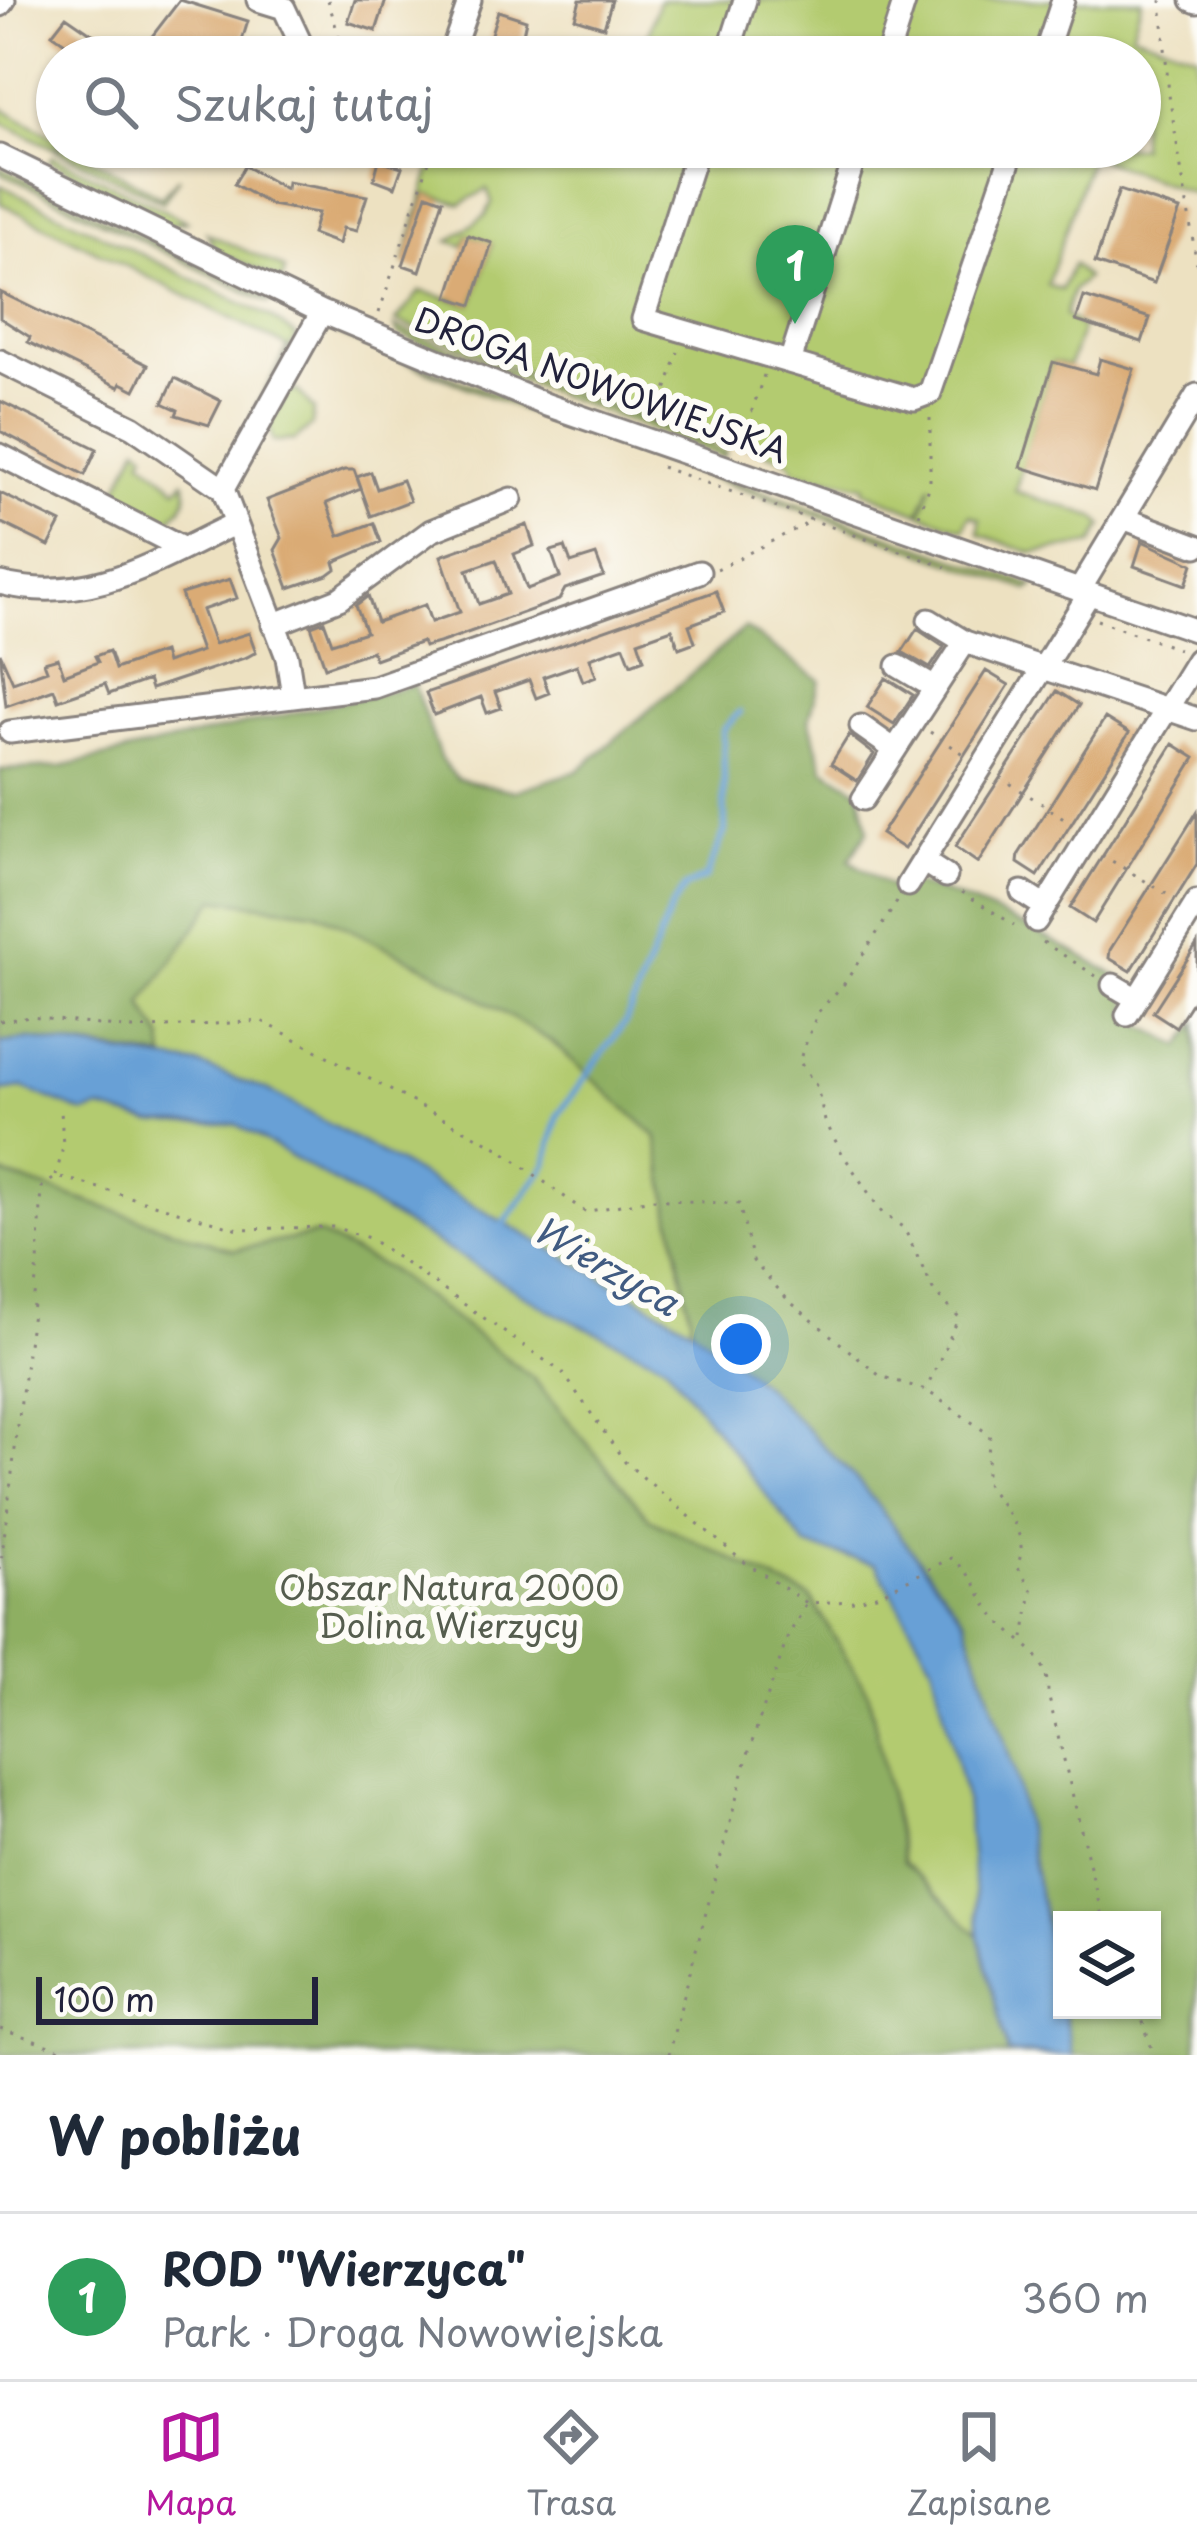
<!DOCTYPE html>
<html lang="pl">
<meta charset="utf-8">
<style>
:root{--surface:#fff;--page:#f2f2f3;--text:#1f2937;--muted:#747a83;--line:#e0e1e3;--accent:#b5179e}
body{margin:0;font-family:"Playpen Sans",sans-serif;background:var(--page);color:var(--text)}
.controls{position:absolute;right:36px;bottom:36px;display:grid;overflow:hidden;border-radius:0px;box-shadow:0 3px 9px #0004}
.controls button{width:108px;height:108px;display:grid;place-items:center;padding:0;border:0;border-bottom:3px solid var(--line);background:var(--surface);color:var(--text);font:60px sans-serif}
.scale{position:absolute;left:36px;bottom:30px;width:282px;box-sizing:border-box;padding-left:12px;border:6px solid #22223b;border-top:0;font-size:33px;line-height:42px;white-space:nowrap;color:#22223b;-webkit-text-stroke:9px #fdfcf7;paint-order:stroke}
.you{position:absolute;left:741px;top:1344px;width:42px;height:42px;margin:-30px;border:9px solid #fff;border-radius:50%;background:#1a73e8;box-shadow:0 0 0 18px #1a73e833}
.badge{display:grid;place-items:center;width:78px;height:78px;border-radius:50%;background:var(--accent);color:#fff;font-size:39px;font-weight:700}
.pin{position:absolute;translate:-50% -99px;filter:drop-shadow(0 3px 6px #0008)}
.pin::after{content:'';position:absolute;top:63px;width:42px;height:36px;background:inherit;clip-path:polygon(0 0,100% 0,50% 100%)}
.list{margin:0;padding:0;list-style:none}
h2{display:flex;justify-content:space-between;align-items:center;height:156px;margin:0;padding:0 48px;font-size:51px}
h2 small{font-size:39px;font-weight:400;color:var(--muted)}
.list li{display:grid;grid-template-columns:78px 1fr auto;gap:36px;align-items:center;box-sizing:border-box;height:168px;padding:0 48px;border-top:3px solid var(--line)}
.list b{display:block;font-size:45px;white-space:nowrap}
.list p{margin:0;font-size:39px;white-space:nowrap;color:var(--muted)}
.list em{font-size:39px;font-style:normal;color:var(--muted)}
.icon{flex:none;width:66px;height:66px;fill:none;stroke:currentColor;stroke-width:2;stroke-linecap:round;stroke-linejoin:round}
.map{position:relative;flex:none;width:1197px;height:2055px;overflow:hidden}
.search{position:absolute;background:var(--surface);box-shadow:0 3px 9px #0004;left:36px;right:36px;top:36px;height:132px;display:flex;align-items:center;gap:30px;box-sizing:border-box;padding:0 42px;border-radius:66px;color:var(--muted);font-size:45px}
.sheet{height:324px;background:var(--surface)}
nav{display:flex;justify-content:space-around;align-items:center;box-sizing:border-box;height:168px;border-top:3px solid var(--line);background:var(--surface);font-size:33px;color:var(--muted)}
nav a{display:grid;justify-items:center;gap:6px}
nav .on{color:var(--accent)}
.map>svg:first-child{display:block}
.green{fill:#b3cb70;stroke:#6a7656;stroke-width:3}
.forest{fill:#8eaf62;stroke:#58684e;stroke-width:3;fill-rule:evenodd}
.water{fill:#67a0d6;stroke:#446188;stroke-width:3}
.lines{fill:none;stroke-linecap:round;stroke-linejoin:round}
.stream{stroke:#67a0d6;stroke-width:6}
.building{fill:#daab74;fill-rule:evenodd}
.minor-casing{stroke:#88827e;stroke-width:27}
.path{stroke:#88827e;stroke-width:3;stroke-dasharray:3 9;stroke-linecap:butt}
.minor{stroke:#fff;stroke-width:21}
.labels{text-anchor:middle;stroke-width:12;stroke-linejoin:round;paint-order:stroke}
.street-label{font-size:33px;fill:#22223b;stroke:#fdfcf7}
.park-label{font-size:33px;fill:#555d4e;stroke:#fdfcf7}
.water-label{font-size:36px;font-style:italic;fill:#415b81;stroke:#fdfcf7}
</style>
<div class="map">
<svg width="1197" height="2055" viewBox="0 0 1197 2055">
<rect width="100%" height="100%" fill="#fdfcf7"/>
<filter id="ink" filterUnits="userSpaceOnUse"><feTurbulence type="fractalNoise" baseFrequency=".00833" numOctaves="2"/><feDisplacementMap in="SourceGraphic" scale="24" xChannelSelector="R" yChannelSelector="G"/><feConvolveMatrix kernelMatrix="1 2 1 2 8 2 1 2 1" color-interpolation-filters="sRGB"/></filter>
<filter id="wash" filterUnits="userSpaceOnUse"><feTurbulence type="fractalNoise" baseFrequency=".004" numOctaves="4" result="noise"/><feDisplacementMap in="SourceGraphic" scale="48" xChannelSelector="R" yChannelSelector="G"/><feGaussianBlur stdDeviation="2.7" result="paint"/><feColorMatrix in="noise" values="0 0 0 0 0 0 0 0 0 0 0 0 0 0 0 0 0 1.4 0 .05"/><feComposite in="paint" operator="in"/></filter>
<g filter="url(#wash)">
<rect width="100%" height="100%" fill="#ede1c1"/>
<path class="green" d="M659,0H1142L1132,33L1197,54V195L1091,156L1047,285L1061,290L1073,264L1086,278L1073,290L1065,315L1082,328L1069,366L1053,362L1015,491L1095,517L1103,526L1092,544L1032,553L979,534L980,519L970,515L964,529L921,514L931,485L919,513L864,491L865,486L795,471L789,460L742,444L747,427L739,443L724,438L713,443L657,423L663,401L655,422L396,321L420,291L472,305L492,244L468,235L464,246L449,241L486,215L492,202L487,189L461,204L427,194L403,265L437,147C467,147 496,166 525,157L528,147H1140V57H641Z
M565,38L625,57H558Z
M0,107L57,139V147H72L161,197L179,177L163,202L0,122Z
M53,156L186,221L165,226L49,160Z
M0,167L271,300L269,303L0,172Z
M0,185L270,317L297,336L251,417L288,347L0,203Z
M207,233L277,265L285,270L282,281L216,251Z
M395,327L726,452L723,457L398,334Z
M331,331L648,452L1034,586L1028,590L537,416Z
M297,390L314,410L312,425L295,440L273,441L269,425L287,393Z
M138,446L146,452L142,459L177,489L184,481C194,502 175,514 161,527L149,526L113,498Z
M0,875L208,891L316,912L434,971L552,1042L656,1136L946,1526L1062,1920V2010L1147,2055H0Z"/>
<path class="forest" d="M745,628L820,680L809,719L824,769L860,791L868,830L849,860L890,887L896,880C977,897 1056,941 1129,983L1128,1018L1181,1046L1197,1023V2055H1072L1014,1771L965,1620L860,1483L762,1384L692,1328L656,1136L552,1042L434,971L316,912L215,899L142,1004L163,1039L165,1058L30,1039L0,1043V770L61,767L414,685L441,760L457,779L515,791L578,771ZM1062,1920H1152V2010H1062Z
M0,1173L234,1250L318,1234L388,1269L533,1378L650,1519L811,1598L869,1695L903,1862L979,1936L1009,2055H0Z"/>
<path class="water" d="M30,1039L199,1065L270,1091L692,1328L762,1384L860,1483L965,1620L1014,1771L1072,2055L1008,2053L979,1936L966,1801L932,1664L876,1564L806,1546L665,1364L553,1312L236,1124L152,1123L101,1109L84,1113L23,1088L0,1091V1043Z"/>
<g class="lines">
<path class="stream" d="M501,1228L546,1165L558,1115L626,1021L671,908L685,887L706,877L725,831L723,730L740,712"/>
</g>
<g id="blocks">
<path class="building" d="M180,0L248,21L237,57H136Z
M355,0H386L376,31L348,22Z
M580,0H612L604,27L575,18Z
M498,11L526,20L518,57H484Z
M66,16L98,38L85,57L52,34Z
M379,160L402,167L395,187L374,179Z
M245,166L286,189L287,182L367,196L356,231L343,228L339,244L312,234L318,213L271,205L234,184Z
M1119,190L1180,210L1154,283L1095,263Z
M427,194L443,200L420,271L403,265Z
M468,235L492,243L472,305L448,297Z
M0,292L148,365L135,390L121,383L119,387L28,342L30,337L0,318Z
M1084,297L1150,318L1142,342L1076,321Z
M1100,359L1134,369L1095,490L1021,467L1053,362L1096,374Z
M175,378L221,401L209,425L176,415L178,410L163,403Z
M0,401L97,449L85,475L0,431Z
M344,470H354L361,489L327,503L339,536L374,523L381,542L334,562L336,569L328,575L289,588L275,550L282,538L267,500Z
M371,472L377,489L402,480L410,501L371,516L357,477Z
M0,493L61,523L49,546L0,522Z
M527,525L534,546L514,554L527,589L560,577L551,551L565,547L571,563L596,555L604,576L565,589L559,600L442,642L424,647L422,642L375,659L372,651L325,667L311,626L324,621L332,643L366,632L356,605L368,596L377,622L425,605L431,622L460,612L441,556ZM496,560L508,594L479,604L467,570Z
M1142,541L1193,564L1186,585L1134,566Z
M230,579L237,598L202,610L214,644L249,633L256,652L247,657L151,689L148,680L109,694L105,684L58,700L54,689L6,706L0,653L13,682L47,670L44,662L58,658L64,675L98,662L95,656L109,651L115,669L163,652L166,663L201,651L181,594Z
M716,591L724,612L689,625L695,642L679,648L672,629L638,641L644,659L631,664L624,646L590,658L596,676L583,681L577,665L543,677L549,693L536,698L529,680L495,692L501,708L487,713L481,697L434,715L426,693Z
M917,629L944,647L930,668L902,652Z
M986,671L1009,685L904,849L881,834Z
M886,678L913,695L894,724L867,707Z
M1057,691L1079,705L978,863L955,847Z
M1105,718L1129,733L1038,876L1018,863L1019,854Z
M849,735L874,754L857,781L831,764Z
M1173,744L1195,758L1093,923L1070,908Z
M1197,812V864L1131,971L1109,958L1110,950Z
M1197,944V994L1176,1027L1153,1012Z"/>
</g>
</g>
<g filter="url(#ink)">
<use href="#blocks" fill-opacity="0" stroke="#88827e" stroke-width="3"/>
<g class="lines">
<defs>
<path id="minor" d="M258,0L284,8L307,57
M1192,0L1197,2
M0,5L4,0
M450,57L470,0
M727,57L745,0
M887,57L905,0
M1044,57L1063,0
M698,147L643,319L914,399L930,393L1014,147
M0,156L322,312L547,405L1197,631
M0,361L133,427L223,489L287,657L293,695
M790,362L858,147
M0,455L182,548
M223,489L322,312
M1123,518L1197,546
M0,583C88,606 156,561 234,524
M1079,591L1197,395
M929,620L965,642
M273,625L339,599L431,531L511,499
M898,666L935,688
M861,726L895,750
M10,732L374,687L699,572
M863,799L965,642L1197,719
M923,861L946,876
M908,885L1089,594
M1022,892L1045,907
M1036,921L1197,660
M1113,985L1137,999
M1127,1015L1197,902"/>
</defs>
<use href="#minor" class="minor-casing"/>
<path class="path" d="M328,0L345,57
M1161,0L1169,95L1197,265
M379,313L432,152L416,147
M656,423L678,352
M740,446L764,375
M661,467L946,567
M919,515L930,485V413
M717,569L810,522
M1097,620L1178,649
M930,732L967,756
M1000,777L1073,824
M1102,855L1175,899
M962,892L1014,925
M897,902L844,984L818,1012L799,1061L817,1087L825,1121L842,1153L882,1213L904,1228L934,1292L959,1317L926,1390
M1043,942L1096,976
M0,1021L31,1017L133,1029L262,1021L500,1149L585,1212L651,1199L739,1204L753,1261L789,1301L880,1376L926,1390L990,1435L985,1482C1002,1508 1032,1534 1017,1566L1032,1591L1024,1638
M56,1176L63,1147L61,1110
M0,1570L38,1264L42,1187L56,1177L75,1181L239,1229L333,1227L369,1238L563,1373L625,1462L740,1559L807,1603L854,1601L880,1594L951,1558C979,1579 979,1599 997,1619C1022,1646 1048,1652 1048,1694L1103,1920
M1139,2010L1154,2055
M0,2029L75,2055
M668,2055L749,1751L788,1636L806,1605"/>
<use href="#minor" class="minor"/>
</g>
</g>
<g class="labels">
<g class="street-label">
<text transform="translate(601 385) rotate(20)" y="12">DROGA NOWOWIEJSKA</text>
</g>
<g class="park-label">
<text x="449" y="1600">Obszar Natura 2000<tspan x="449" dy="38">Dolina Wierzycy</tspan></text>
</g>
<g class="water-label">
<text transform="translate(606 1266) rotate(30)" y="13">Wierzyca</text>
</g>
</g>
</svg>
<div class="controls">
<button><svg class="icon" aria-label="layers" viewBox="0 0 24 24"><path d="M12 4l9 5-9 5-9-5zM3 14l9 5 9-5"/></svg></button>
</div>
<div class="scale">100 m</div>
<div class="you"></div>
<div class="pin badge" style="left:795px;top:324px;background:#2e9e5b">1</div>
<div class="search"><svg class="icon" aria-label="search" viewBox="0 0 24 24"><circle cx="10" cy="10" r="6"/><path d="M15 15l6 6"/></svg>Szukaj tutaj</div>
</div>
<section class="sheet">
<h2>W pobliżu<small></small></h2>
<ul class="list">
<li><span class="badge" style="background:#2e9e5b">1</span><div><b>ROD &quot;Wierzyca&quot;</b><p>Park · Droga Nowowiejska</p></div><em>360 m</em></li>
</ul>
</section>
<nav>
<a class="on"><svg class="icon" aria-label="map" viewBox="0 0 24 24"><path d="M3 6l6-2 6 2 6-2v14l-6 2-6-2-6 2zM9 4v14M15 6v14"/></svg>Mapa</a>
<a><svg class="icon" aria-label="directions" viewBox="0 0 24 24"><path d="M12 3l9 9-9 9-9-9zM9 14v-3h6M13 9l2 2-2 2"/></svg>Trasa</a>
<a><svg class="icon" aria-label="saved" viewBox="0 0 24 24"><path d="M7 4h10v16l-5-4-5 4z"/></svg>Zapisane</a>
</nav>
